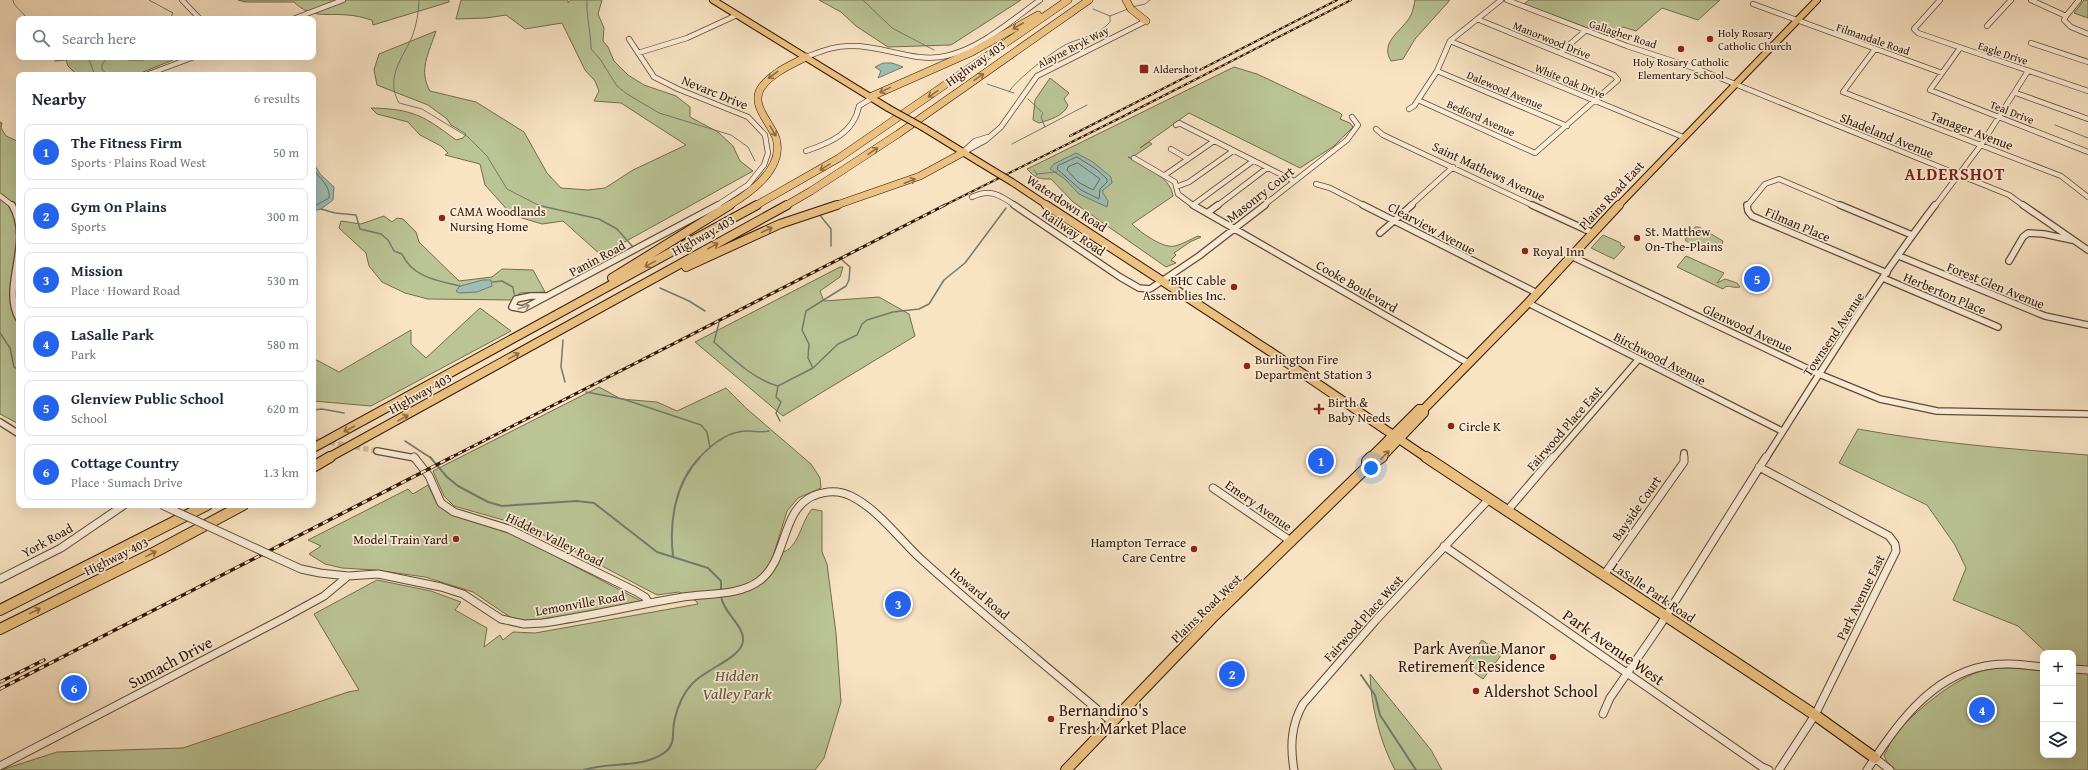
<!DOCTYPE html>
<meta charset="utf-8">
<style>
:root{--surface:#fff;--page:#f2f2f3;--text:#1f2937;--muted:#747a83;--line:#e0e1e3;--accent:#2563eb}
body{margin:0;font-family:"Gentium Book Plus",serif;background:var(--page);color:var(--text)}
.controls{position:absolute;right:12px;bottom:12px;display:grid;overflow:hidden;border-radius:8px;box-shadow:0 4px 16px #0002}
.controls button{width:36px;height:36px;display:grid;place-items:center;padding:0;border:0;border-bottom:1px solid var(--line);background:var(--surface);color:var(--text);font:20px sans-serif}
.you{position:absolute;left:1371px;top:468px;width:14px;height:14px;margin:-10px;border:3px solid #fff;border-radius:50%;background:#1a73e8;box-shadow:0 0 0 6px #1a73e833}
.badge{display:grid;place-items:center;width:26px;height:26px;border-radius:50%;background:var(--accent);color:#fff;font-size:13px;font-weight:700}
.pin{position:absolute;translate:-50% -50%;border:2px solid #fff;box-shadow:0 1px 4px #0006}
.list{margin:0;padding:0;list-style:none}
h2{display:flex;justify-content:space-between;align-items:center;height:52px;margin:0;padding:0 16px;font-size:17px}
h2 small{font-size:13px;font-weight:400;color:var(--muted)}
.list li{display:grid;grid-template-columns:26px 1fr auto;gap:12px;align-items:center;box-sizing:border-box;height:56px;margin:0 8px 8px;padding:0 8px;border:1px solid var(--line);border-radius:8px}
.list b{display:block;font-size:15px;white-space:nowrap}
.list p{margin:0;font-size:13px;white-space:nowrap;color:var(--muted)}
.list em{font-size:13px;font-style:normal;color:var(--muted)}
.icon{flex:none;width:22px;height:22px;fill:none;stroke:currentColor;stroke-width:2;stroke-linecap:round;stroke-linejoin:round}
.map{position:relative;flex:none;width:2088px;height:770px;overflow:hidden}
.search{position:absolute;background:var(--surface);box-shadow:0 4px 16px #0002;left:16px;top:16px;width:300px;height:44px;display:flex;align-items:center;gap:10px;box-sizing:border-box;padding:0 14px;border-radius:8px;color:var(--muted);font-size:15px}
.panel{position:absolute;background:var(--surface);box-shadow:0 4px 16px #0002;left:16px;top:72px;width:300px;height:436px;border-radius:8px}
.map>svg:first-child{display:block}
.green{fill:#bac495;stroke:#766c4c}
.water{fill:#9dbeb5;stroke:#737a6e}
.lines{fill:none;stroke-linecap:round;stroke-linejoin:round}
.shore{stroke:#686a5c;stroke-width:1}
.stream-far2{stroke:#737a6e;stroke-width:1}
.stream-far1{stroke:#737a6e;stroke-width:1.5}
.stream{stroke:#737a6e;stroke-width:2}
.minor-tunnel{stroke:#d1ba9d;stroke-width:5.5;stroke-dasharray:5.5 3;stroke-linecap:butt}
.minor-far2-casing{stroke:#644834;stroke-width:6}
.minor-far1-casing{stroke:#644834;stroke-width:8}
.minor-casing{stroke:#644834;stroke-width:9}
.major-far2-casing{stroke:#331504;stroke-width:8}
.major-far1-casing{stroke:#331504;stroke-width:10}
.major-casing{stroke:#331504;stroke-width:12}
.highway-far2-casing{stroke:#331504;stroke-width:8}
.highway-far1-casing{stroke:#331504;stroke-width:10}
.highway-casing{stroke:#331504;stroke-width:12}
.minor-far2{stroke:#faedd8;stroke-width:4.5}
.minor-far1{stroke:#faedd8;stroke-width:5.5}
.minor{stroke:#faedd8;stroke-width:7}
.major-far2{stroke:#ecc282;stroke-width:6}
.major-far1{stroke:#ecc282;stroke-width:8}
.major{stroke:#ecc282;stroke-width:10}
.highway-far2{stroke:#ecc282;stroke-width:7}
.highway-far1{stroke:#ecc282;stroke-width:8}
.highway{stroke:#ecc282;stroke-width:10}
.rail-far2-casing{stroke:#331504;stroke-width:2}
.rail-far1-casing{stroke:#331504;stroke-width:3}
.rail-casing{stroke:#331504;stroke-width:3.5}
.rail-far2{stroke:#faedd8;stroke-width:1;stroke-dasharray:3.5;stroke-linecap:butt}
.rail-far1{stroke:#faedd8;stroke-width:1.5;stroke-dasharray:4.5;stroke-linecap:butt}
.rail{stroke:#faedd8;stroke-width:2;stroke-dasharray:5.5;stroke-linecap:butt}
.minor-bridge-casing{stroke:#644834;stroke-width:9;stroke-linecap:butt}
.major-bridge-casing{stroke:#331504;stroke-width:8;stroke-linecap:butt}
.minor-bridge{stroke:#faedd8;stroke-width:7}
.major-bridge{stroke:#ecc282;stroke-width:6}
.oneway{stroke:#906c43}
.oneway2{stroke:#a08c79}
.poi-dot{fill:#8f2418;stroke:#faedd8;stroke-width:1.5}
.labels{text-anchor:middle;stroke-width:3.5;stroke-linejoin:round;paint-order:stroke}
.far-poi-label{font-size:11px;fill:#331504;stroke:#faedd8;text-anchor:start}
.far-street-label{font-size:11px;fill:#331504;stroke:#faedd8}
.street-label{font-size:13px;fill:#331504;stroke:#faedd8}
.poi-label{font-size:13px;fill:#331504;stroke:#faedd8;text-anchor:start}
.near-street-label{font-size:16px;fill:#331504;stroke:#faedd8}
.near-poi-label{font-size:16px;fill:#331504;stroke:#faedd8;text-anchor:start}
.near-park-label{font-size:16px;font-style:italic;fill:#625237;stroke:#faedd8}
.district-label{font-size:17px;font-weight:bold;letter-spacing:1px;fill:#7a1f14;stroke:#faedd8}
</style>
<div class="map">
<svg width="2088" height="770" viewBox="0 0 2088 770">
<rect width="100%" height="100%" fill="#f8e3c3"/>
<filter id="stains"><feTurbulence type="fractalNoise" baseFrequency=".005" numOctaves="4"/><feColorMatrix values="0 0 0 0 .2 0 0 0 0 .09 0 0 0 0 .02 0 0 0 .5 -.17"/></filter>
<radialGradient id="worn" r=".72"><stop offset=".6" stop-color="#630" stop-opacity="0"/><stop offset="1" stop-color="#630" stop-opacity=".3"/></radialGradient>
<path class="green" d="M238,0H449V2L373,25L372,20C364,18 355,15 347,15C327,13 311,19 294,2H245Z
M461,0H568V3L571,0H602L598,14L604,28L603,41L608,47L614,61L628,75L644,85L676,96L690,107V117L718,132L733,146L740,161L753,171L601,255L563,221L542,224L512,215L485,185L480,164L445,155L448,153L441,146L420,135L408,122L377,114L371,108C412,109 423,115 456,140L463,138L466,134L451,125L447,119L428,105L377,85L374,70L379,54L436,31C429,53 418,70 430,91L476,102L524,132L547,173L561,188L588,190L605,188L633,170L686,145L621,103L594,101L599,91L595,81L585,70L562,23L525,29L506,15L486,18L456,19Z
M819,0H1021L951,45L888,47L856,26L841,12Z
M1415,0H1450L1415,39L1403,59L1391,61C1379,41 1403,31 1411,15C1413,11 1414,5 1415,0Z
M1529,0H1720L1698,20L1662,8L1636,31L1623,27L1611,37L1524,4Z
M2084,0H2088V18L2074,13Z
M56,57H128L129,60C147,61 163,57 180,57L136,75H77L68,66L66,60L55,61Z
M1234,67L1257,74L1340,113L1342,115L1340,119L1350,123L1353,127L1334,146L1300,168L1189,113L1140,148L1149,142L1152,144L1131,158L1128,157C1145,167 1170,176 1173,196L1132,224C1140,232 1163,249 1175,246C1183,244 1191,239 1198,236L1201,237L1190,242L1174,253L1176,255L1171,260L1176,263L1166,267L1073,202L1051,179C1039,179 1036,179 1027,169Z
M1050,78L1069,93L1064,99L1068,105C1064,116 1049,120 1039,123L1033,120L1035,100Z
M0,122L2,123L1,128L6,136L19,142V424L0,414Z
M384,216L392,222L397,218L403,219L416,232L419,242L459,281L492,277L502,269L533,270L545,292L520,293L513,300L428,299L405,293L382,282L369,266L366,253L339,228L341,221L361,224Z
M1695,227H1699L1723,241L1722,245C1712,255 1695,248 1685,240Z
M1603,235L1621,243L1620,245L1625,247L1614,259L1591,248Z
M1686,256L1724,273L1717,283L1725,279L1737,283L1740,287C1732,289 1728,283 1723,289L1677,267Z
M840,267H843L840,277L820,291L824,301L879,297L909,314L915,336L783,416L695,342Z
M480,308L511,331L371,406L313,401V358L339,372L411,330V344L426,358Z
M599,387L621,399L657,402L677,411L726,388L747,409L811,464L820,478L821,488L798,498L787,511L774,553C799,555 799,524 812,509L822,511V552L827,564L836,633L841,702L824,758L815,770H1L57,752L183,748L348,692L359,690L314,614L377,580L431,591L461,602L455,610L487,628L484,647L500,635L503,640L513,632L535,633L698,604L696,601L679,592L657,595L528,527L454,506L444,496L433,471Z
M1858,429C1934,443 2011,449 2088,455V770H1896L1887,762L1884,755C1888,749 1890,742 1894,736C1912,713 1957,676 1985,670C2003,666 2024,669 2043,671V755H2073V653H2047L2018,626L1953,600L1966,568L1955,545L1927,505L1839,463Z
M428,485L437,504L453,515L515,535L641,601L563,617L527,621L510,617L473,592L425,577L375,570L342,568L325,564L309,554L321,546L308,540L408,489L413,494Z
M1482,640L1502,654L1483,679L1463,665Z
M1370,674L1431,750L1442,770H1395C1380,742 1371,706 1370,674Z"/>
<path class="water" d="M883,63H892L903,67L878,78L881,71L875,67Z
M1076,153L1093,162L1111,177L1112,183L1103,190V193L1108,201L1107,207L1079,194L1065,179L1050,169L1054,164Z
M313,162L320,174L334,187L333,200L321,209L313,211Z
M483,280H491L492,286L477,292L459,293L456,291L460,286Z"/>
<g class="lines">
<path class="shore" d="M1077,157L1096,169L1107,179V182L1100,189L1099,199L1081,190L1057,169L1058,166Z
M1078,163L1100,179L1093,190L1078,182L1067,170L1068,167Z
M313,169C319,178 331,186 329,198L313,207"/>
<path class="stream-far2" d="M13,0L14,4L28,19
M149,0L173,13L170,19
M419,0C419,12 416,26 412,37C402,59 385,78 399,103L422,109L468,137L487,156L507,189L540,206
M587,0C586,17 591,32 591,49L600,59L617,86L627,94L659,113L731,135L748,147L755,161
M863,0L892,28L934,50
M1132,7L1145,4L1150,0
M1093,9L1110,16L1128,9
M88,57L94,73L97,75
M107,75L102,69V64L108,57
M132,75L149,72
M987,84L1014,93
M1009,92C1013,82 1058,47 1069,43C1084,37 1099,35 1110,22V16
M1028,99L1043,113L1041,117L1045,127
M2055,125L2088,138
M1012,144L1087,105
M1034,170L1037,174L1035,177
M1037,174L1057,172"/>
<path class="stream-far1" d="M537,205L599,219L617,229L633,247
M321,209L335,213L356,215L360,229L381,234L388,240L394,251L402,254C412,277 438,281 460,286
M819,214L831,229V246
M493,282L502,281L513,287L514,294
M660,288L689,301L705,311
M719,323L714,342C733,359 753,379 778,386L813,368L838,344L857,335L862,324L867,320L893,312L919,309L929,304L944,280L965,263L1006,208
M0,333L10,348L14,367L19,370
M563,340L561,367L565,382
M813,368L808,358L809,344L802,330L806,311L846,286L849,280L850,267L841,259
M778,386L776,397L781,402L776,413L780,421
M586,392L623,399L701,425L707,432L710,448
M313,410L322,409L344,413
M405,441L431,458
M699,458C711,445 728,431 747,431C755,431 762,433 769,431"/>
<path class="stream" d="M430,457L447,477L458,486L488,502L502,506L577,501L594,503L657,552L708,568L721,581V590
M673,556C669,522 675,483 700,457
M1361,675L1375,695L1380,715L1416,770
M584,770C609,761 641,769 664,753C677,744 671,732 675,718C678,706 683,694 691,685C704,669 741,659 743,641C745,626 723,613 721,596"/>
<path class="minor-tunnel" d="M313,439L377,451"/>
<defs>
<path id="minor-far2" d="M182,0L200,19
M1507,0L1627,46L1703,71L2009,195L2024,206
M1940,0L1914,29L1918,33L2088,91
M2031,0L2066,16L2064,20L2071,27L2088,34
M1753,4L1942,73
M2066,16L2079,0
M293,19L343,0
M1987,26L2011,0
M629,39L654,77L678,89L748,117L765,135L768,153L764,165L748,185L716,206
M1450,41L1683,137
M2031,43L2088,62
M1960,48L1930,90L2088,152
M1875,49L1843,92L2061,176L2088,197
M1561,52L1585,31
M638,53L687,38L737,15
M806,57C822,51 836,45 853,46C885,46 914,63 946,56C981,48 1012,20 1040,0
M1437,71L1567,126
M146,75L194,57
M2016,93L2088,119
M1418,100L1535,153L1618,80L1614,75L1477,19
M1409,109L1414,106L1437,71L1450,41L1501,0
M1176,125L1179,123L1294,181
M1376,129L1383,135L1534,206
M1171,149L1188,159
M965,150L975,141L988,137
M806,151C830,143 854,133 859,106L872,98
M964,152L986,140L1001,127L1037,76L1146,21
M1134,158L1175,182L1178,194L1194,206
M1165,175L1214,141
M1316,184L1330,188L1365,206
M1176,187L1189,182L1233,151
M0,196L13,206
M972,197C990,188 1000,195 1016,206
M1193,205L1253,161
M1217,206L1267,168
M1263,206L1347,140L1358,125L1352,117
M1410,206L1453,167
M1747,206L1765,184L1779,179L1842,206
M1935,206L1981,145L2028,71"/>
<path id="minor-far1" d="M12,205C34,244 0,286 19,319
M1014,205L1120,277L1139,288L1150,289L1199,256L1265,205
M1193,205L1468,363
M1363,205L1537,293
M1532,205L1593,233
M1747,205L1748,211L1752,216L1887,273
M1840,205L1912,235
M2023,205L2088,250
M1207,213L1218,205
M1380,233L1412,205
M1571,256L1819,374L1880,399L1937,411L2088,414
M1899,256L2045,316L2088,325
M2009,261L2023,237L2028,233L2044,234L2072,240
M1883,278L1998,327
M547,296H531L516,299L512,307L523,309L718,205
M1528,303L1782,431
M0,422L19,434
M377,451L415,458
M1684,453V458
M1553,458L1638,360
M1766,458C1820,373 1874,285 1935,205"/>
<path id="minor" d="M414,457L429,476L441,503L454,512L509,529L635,591L645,597L649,603
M1759,467L1889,536L1895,544L1896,551L1815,715L1779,770
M1213,488L1292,542
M1507,511L1553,457
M1444,546L1762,767L1769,770
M279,559L301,569L320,573L348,576L378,574L441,587L463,594L501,619L524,624L543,623C590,616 636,605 683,597C707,593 739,596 759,581C788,560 780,511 813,496C825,491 839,490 851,496C879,510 900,540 922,560C984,616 1049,668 1112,722
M1604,575L1684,462V457
M0,579L61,548L124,505
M2073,669L2088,670
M1603,714L1610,698L1659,627L1766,457
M1875,758L1890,770
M0,766L284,618L324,596L348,576
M1294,770C1290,746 1291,725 1303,704L1376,620L1489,499
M1867,770C1896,726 1929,677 1985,666C2004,662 2024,665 2043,667"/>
<path id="major-far2" d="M713,0L888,108
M924,128L979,162
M1012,182L1048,206
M1618,206L1817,0"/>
<path id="major-far1" d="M1046,205L1271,352L1427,458
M1370,458L1419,409H1424
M1381,458L1424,413V409L1528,303L1619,205"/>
<path id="major" d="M1426,457L1815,715L1875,758
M1367,467V461L1371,457
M1066,770L1212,618L1367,467L1382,457"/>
<path id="highway-far2" d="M1126,0L1131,9L1146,21
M870,97L972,52L1038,15
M728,206C750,193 785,169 776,138C771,123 750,105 761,88C771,73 791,65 806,57
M755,206L839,158L1068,0
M785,206L811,191L898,134L1089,0
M834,206L920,176L964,152"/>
<path id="highway-far1" d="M686,267L780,224L837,205
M612,278L730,205
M313,448L757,205
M328,458L787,205"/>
<path id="highway" d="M313,467L330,457
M0,610L207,505
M0,629L157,551L243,505"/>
</defs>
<use href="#minor-far2" class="minor-far2-casing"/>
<use href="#minor-far1" class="minor-far1-casing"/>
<use href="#minor" class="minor-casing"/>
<use href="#major-far2" class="major-far2-casing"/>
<use href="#major-far1" class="major-far1-casing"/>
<use href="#major" class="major-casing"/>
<use href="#highway-far2" class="highway-far2-casing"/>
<use href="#highway-far1" class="highway-far1-casing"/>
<use href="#highway" class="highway-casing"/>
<use href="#minor-far2" class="minor-far2"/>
<use href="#minor-far1" class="minor-far1"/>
<use href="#minor" class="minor"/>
<use href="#major-far2" class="major-far2"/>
<use href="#major-far1" class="major-far1"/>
<use href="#major" class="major"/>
<use href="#highway-far2" class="highway-far2"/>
<use href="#highway-far1" class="highway-far1"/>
<use href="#highway" class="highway"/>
<defs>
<path id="rail-far2" d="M1070,136L1337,0
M943,206L1122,117L1351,0"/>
<path id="rail-far1" d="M450,458L945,205"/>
<path id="rail" d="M0,682L44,660
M0,689L452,457"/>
</defs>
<use href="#rail-far2" class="rail-far2-casing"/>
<use href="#rail-far1" class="rail-far1-casing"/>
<use href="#rail" class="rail-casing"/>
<use href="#rail-far2" class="rail-far2"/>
<use href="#rail-far1" class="rail-far1"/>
<use href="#rail" class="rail"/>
<defs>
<path id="minor-bridge" d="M162,505L279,559"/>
<path id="major-bridge" d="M888,108L924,128
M979,162L1012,182"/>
</defs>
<use href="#minor-bridge" class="minor-bridge-casing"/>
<use href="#major-bridge" class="major-bridge-casing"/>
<use href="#minor-bridge" class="minor-bridge"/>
<use href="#major-bridge" class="major-bridge"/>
</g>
<defs><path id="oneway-shaft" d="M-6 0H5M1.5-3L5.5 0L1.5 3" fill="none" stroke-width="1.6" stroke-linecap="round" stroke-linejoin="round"/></defs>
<g class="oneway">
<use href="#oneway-shaft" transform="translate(1018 26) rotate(150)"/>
<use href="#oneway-shaft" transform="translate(773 75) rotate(143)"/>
<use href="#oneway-shaft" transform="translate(979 77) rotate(-35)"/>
<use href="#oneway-shaft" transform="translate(885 90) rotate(154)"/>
<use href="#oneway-shaft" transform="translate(933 94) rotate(146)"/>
<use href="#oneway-shaft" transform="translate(773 131) rotate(60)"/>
<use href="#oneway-shaft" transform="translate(873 151) rotate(-34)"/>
<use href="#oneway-shaft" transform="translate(825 167) rotate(149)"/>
<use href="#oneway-shaft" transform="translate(910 181) rotate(-22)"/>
<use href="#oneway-shaft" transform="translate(767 230) rotate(-24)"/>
<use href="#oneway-shaft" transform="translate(713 246) rotate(-29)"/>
<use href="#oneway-shaft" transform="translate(650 264) rotate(151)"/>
<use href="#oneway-shaft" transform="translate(514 356) rotate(-29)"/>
<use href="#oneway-shaft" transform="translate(403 418) rotate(-29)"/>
<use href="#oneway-shaft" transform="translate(349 429) rotate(152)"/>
<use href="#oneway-shaft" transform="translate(1385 455) rotate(-46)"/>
<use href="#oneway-shaft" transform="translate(151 554) rotate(-26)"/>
<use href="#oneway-shaft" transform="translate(35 611) rotate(-26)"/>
</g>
<use class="oneway2" href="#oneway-shaft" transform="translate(524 307) rotate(-17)"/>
<g class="poi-dot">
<circle cx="1710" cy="39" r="4"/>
<circle cx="1681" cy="49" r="4"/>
<rect x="1139" y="64" width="10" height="10" rx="2"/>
<circle cx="442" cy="218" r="4"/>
<circle cx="1637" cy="238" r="4"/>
<circle cx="1525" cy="251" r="4"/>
<circle cx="1234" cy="287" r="4"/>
<circle cx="1247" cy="366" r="4"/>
<path d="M1317 403h4v4h4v4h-4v4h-4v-4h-4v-4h4z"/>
<circle cx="1451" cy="426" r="4"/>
<circle cx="456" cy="539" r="4"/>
<circle cx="1194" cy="549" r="4"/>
<circle cx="1553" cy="657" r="4"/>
<circle cx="1476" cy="691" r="4"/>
<circle cx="1051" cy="719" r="4"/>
</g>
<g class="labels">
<g class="far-poi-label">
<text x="1718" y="37">Holy Rosary<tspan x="1718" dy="13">Catholic Church</tspan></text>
<text x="1681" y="66" text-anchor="middle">Holy Rosary Catholic<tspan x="1681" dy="13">Elementary School</tspan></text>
<text x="1153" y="73">Aldershot</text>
</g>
<g class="far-street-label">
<text transform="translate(1623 34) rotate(18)" y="4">Gallagher Road</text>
<text transform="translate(1873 39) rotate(19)" y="4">Filmandale Road</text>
<text transform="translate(1552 40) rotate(22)" y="4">Manorwood Drive</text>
<text transform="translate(1073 47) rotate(-27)" y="4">Alayne Bryk Way</text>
<text transform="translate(2003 53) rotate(18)" y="4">Eagle Drive</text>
<text transform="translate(1570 81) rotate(22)" y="4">White Oak Drive</text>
<text transform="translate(1505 90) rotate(23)" y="4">Dalewood Avenue</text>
<text transform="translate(2012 112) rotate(21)" y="4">Teal Drive</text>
<text transform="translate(1481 118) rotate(24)" y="4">Bedford Avenue</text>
</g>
<g class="street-label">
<text transform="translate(975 63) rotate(-35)" y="5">Highway 403</text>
<text transform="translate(715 92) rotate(22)" y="5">Nevarc Drive</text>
<text transform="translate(1972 130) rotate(21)" y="5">Tanager Avenue</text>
<text transform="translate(1887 135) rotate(22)" y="5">Shadeland Avenue</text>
<text transform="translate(1489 171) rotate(25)" y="5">Saint Mathews Avenue</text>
<text transform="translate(1260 194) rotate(-38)" y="5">Masonry Court</text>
<text transform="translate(1611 195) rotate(-47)" y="5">Plains Road East</text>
<text transform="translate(1067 203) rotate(33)" y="5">Waterdown Road</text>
<text transform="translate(1798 224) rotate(23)" y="5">Filman Place</text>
<text transform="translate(1432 228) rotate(28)" y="5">Clearview Avenue</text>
<text transform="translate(1074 232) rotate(34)" y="5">Railway Road</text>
<text transform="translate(703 235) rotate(-29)" y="5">Highway 403</text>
<text transform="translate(597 258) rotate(-28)" y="5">Panin Road</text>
<text transform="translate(1996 285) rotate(22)" y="5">Forest Glen Avenue</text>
<text transform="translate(1357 286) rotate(30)" y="5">Cooke Boulevard</text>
<text transform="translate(1945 293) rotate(23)" y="5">Herberton Place</text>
<text transform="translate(1748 328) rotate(25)" y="5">Glenwood Avenue</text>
<text transform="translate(1833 334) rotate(-56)" y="5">Townsend Avenue</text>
<text transform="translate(1660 358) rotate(27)" y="5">Birchwood Avenue</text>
<text transform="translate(420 393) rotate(-29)" y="5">Highway 403</text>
<text transform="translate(1564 428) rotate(-49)" y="5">Fairwood Place East</text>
<text transform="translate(1259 505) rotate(35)" y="5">Emery Avenue</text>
<text transform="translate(1636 508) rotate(-55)" y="5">Bayside Court</text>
<text transform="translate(555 539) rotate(26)" y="5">Hidden Valley Road</text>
<text transform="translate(47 540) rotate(-29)" y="5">York Road</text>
<text transform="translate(116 556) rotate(-26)" y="5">Highway 403</text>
<text transform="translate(1654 592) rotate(34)" y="5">LaSalle Park Road</text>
<text transform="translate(980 593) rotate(40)" y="5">Howard Road</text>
<text transform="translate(1860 597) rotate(-64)" y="5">Park Avenue East</text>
<text transform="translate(580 603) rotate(-10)" y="5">Lemonville Road</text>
<text transform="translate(1206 608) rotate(-44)" y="5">Plains Road West</text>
<text transform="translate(1363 618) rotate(-48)" y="5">Fairwood Place West</text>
</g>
<g class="poi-label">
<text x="450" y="216">CAMA Woodlands<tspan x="450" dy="15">Nursing Home</tspan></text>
<text x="1645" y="236">St. Matthew<tspan x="1645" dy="15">On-The-Plains</tspan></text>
<text x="1533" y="256">Royal Inn</text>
<text x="1226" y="285" text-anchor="end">BHC Cable<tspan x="1226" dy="15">Assemblies Inc.</tspan></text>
<text x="1255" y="364">Burlington Fire<tspan x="1255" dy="15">Department Station 3</tspan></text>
<text x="1328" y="407">Birth &amp;<tspan x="1328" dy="15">Baby Needs</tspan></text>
<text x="1459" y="431">Circle K</text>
<text x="448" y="544" text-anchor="end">Model Train Yard</text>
<text x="1186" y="547" text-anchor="end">Hampton Terrace<tspan x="1186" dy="15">Care Centre</tspan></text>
</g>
<g class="near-street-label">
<text transform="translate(1614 647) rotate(35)" y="6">Park Avenue West</text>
<text transform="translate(170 662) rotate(-28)" y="6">Sumach Drive</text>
</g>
<g class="near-poi-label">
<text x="1545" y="654" text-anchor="end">Park Avenue Manor<tspan x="1545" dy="18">Retirement Residence</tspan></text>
<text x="1484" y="697">Aldershot School</text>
<text x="1059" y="716">Bernandino's<tspan x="1059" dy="18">Fresh Market Place</tspan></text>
</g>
<g class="near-park-label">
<text x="737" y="681">Hidden<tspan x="737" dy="18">Valley Park</tspan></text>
</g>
<g class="district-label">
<text x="1955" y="180">ALDERSHOT</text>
</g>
</g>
<rect width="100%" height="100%" filter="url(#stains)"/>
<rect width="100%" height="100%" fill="url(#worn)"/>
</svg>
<div class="controls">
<button>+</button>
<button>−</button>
<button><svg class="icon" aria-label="layers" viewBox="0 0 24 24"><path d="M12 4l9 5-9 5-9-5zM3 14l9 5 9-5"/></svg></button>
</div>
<div class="you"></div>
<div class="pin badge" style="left:1321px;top:461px">1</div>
<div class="pin badge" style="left:1232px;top:674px">2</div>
<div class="pin badge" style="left:898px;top:604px">3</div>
<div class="pin badge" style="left:1982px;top:710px">4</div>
<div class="pin badge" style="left:1757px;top:279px">5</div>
<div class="pin badge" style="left:74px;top:688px">6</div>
<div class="search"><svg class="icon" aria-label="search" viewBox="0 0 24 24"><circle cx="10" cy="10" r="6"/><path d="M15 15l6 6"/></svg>Search here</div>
<section class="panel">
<h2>Nearby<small>6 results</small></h2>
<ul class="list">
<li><span class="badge">1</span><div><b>The Fitness Firm</b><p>Sports · Plains Road West</p></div><em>50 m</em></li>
<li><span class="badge">2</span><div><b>Gym On Plains</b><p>Sports</p></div><em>300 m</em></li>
<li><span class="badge">3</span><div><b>Mission</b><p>Place · Howard Road</p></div><em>530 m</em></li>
<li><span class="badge">4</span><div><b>LaSalle Park</b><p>Park</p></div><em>580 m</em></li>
<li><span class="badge">5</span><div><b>Glenview Public School</b><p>School</p></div><em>620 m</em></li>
<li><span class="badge">6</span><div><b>Cottage Country</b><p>Place · Sumach Drive</p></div><em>1.3 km</em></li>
</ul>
</section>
</div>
